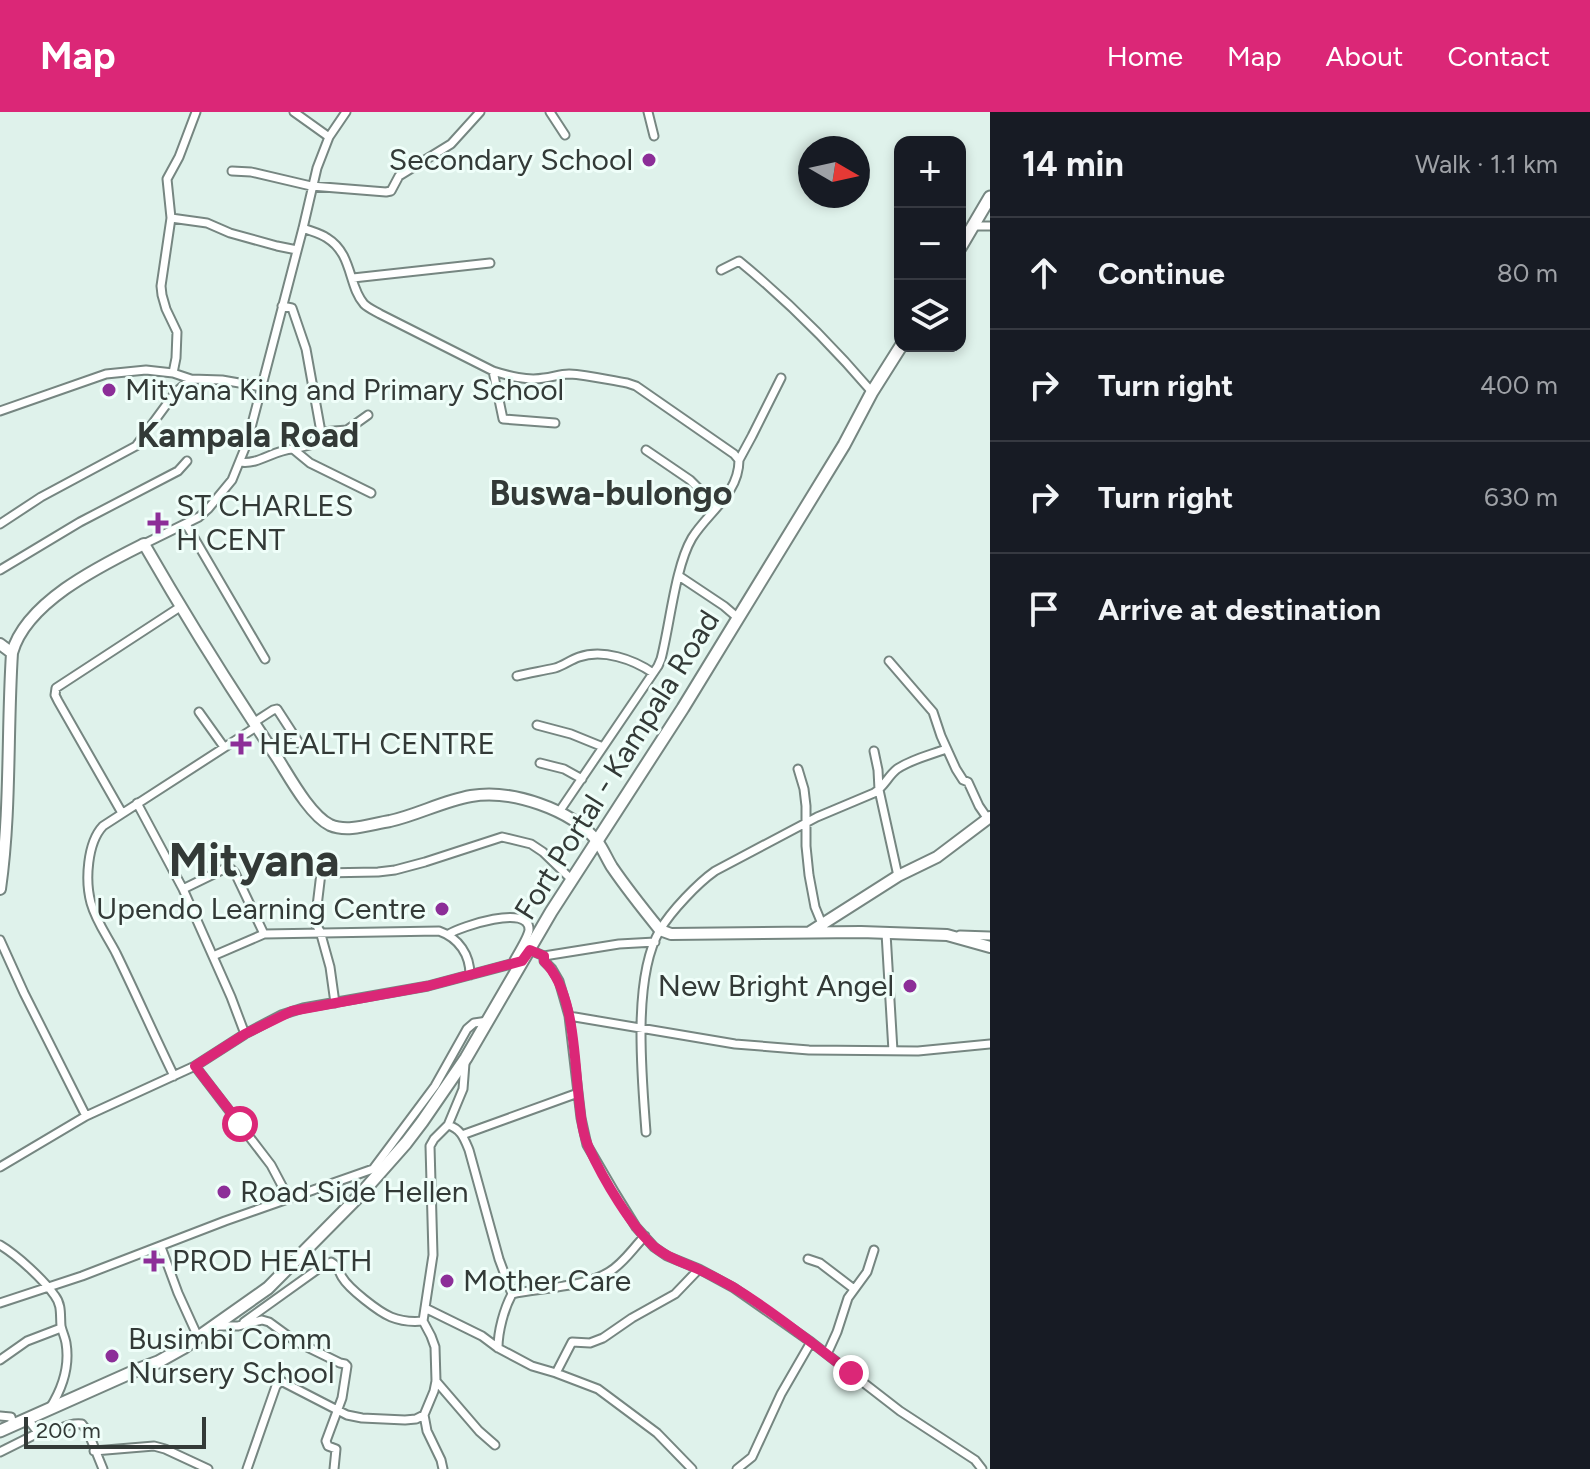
<!DOCTYPE html>
<meta charset="utf-8">
<style>
:root{--surface:#171b24;--page:#242831;--text:#f1f3f6;--muted:#9ea1a6;--line:#363941;--accent:#db2777}
body{margin:0;font-family:Figtree,sans-serif;background:var(--page);color:var(--text)}
.controls{position:absolute;right:24px;top:24px;display:grid;overflow:hidden;border-radius:16px;box-shadow:0 4px 12px #0003}
.controls button{width:72px;height:72px;display:grid;place-items:center;padding:0;border:0;border-bottom:2px solid var(--line);background:var(--surface);color:var(--text);font:40px sans-serif}
.compass{position:absolute;left:798px;top:24px;width:72px;height:72px;border-radius:50%;background:var(--surface);box-shadow:0 4px 12px #0003;rotate:99deg}
.scale{position:absolute;left:24px;bottom:20px;width:182px;box-sizing:border-box;padding-left:8px;border:4px solid #333a37;border-top:0;font-size:22px;line-height:28px;white-space:nowrap;color:#333a37;-webkit-text-stroke:6px #effef9;paint-order:stroke}
.stop{position:absolute;width:24px;height:24px;margin:-18px;border:6px solid #db2777;border-radius:50%;background:#fff}
.stop.end{background:#db2777;border-color:#fff;box-shadow:0 2px 8px #0008}
.list{margin:0;padding:0;list-style:none}
h2{display:flex;justify-content:space-between;align-items:center;height:104px;margin:0;padding:0 32px;font-size:34px}
h2 small{font-size:26px;font-weight:400;color:var(--muted)}
.list li{display:grid;grid-template-columns:52px 1fr auto;gap:24px;align-items:center;box-sizing:border-box;height:112px;padding:0 32px;border-top:2px solid var(--line)}
.list b{display:block;font-size:30px;white-space:nowrap}
.list em{font-size:26px;font-style:normal;color:var(--muted)}
.icon{flex:none;width:44px;height:44px;fill:none;stroke:currentColor;stroke-width:2;stroke-linecap:round;stroke-linejoin:round}
.map{position:relative;flex:none;width:990px;height:1357px;overflow:hidden}
header{display:flex;align-items:center;gap:48px;box-sizing:border-box;height:112px;padding:0 40px;background:var(--accent);color:#fff}
header strong{font-size:38px}
nav{display:flex;gap:44px;margin-inline-start:auto;font-size:28px}
main{display:flex}
aside{flex:1;background:var(--surface)}
.map>svg:first-child{display:block}
.lines{fill:none;stroke-linecap:round;stroke-linejoin:round}
.street-casing{stroke:#768681;stroke-width:11}
.secondary-casing{stroke:#768681;stroke-width:14}
.primary-casing{stroke:#768681;stroke-width:15}
.street{stroke:#fff;stroke-width:7}
.secondary{stroke:#fff;stroke-width:10}
.primary{stroke:#fff;stroke-width:11}
.route{stroke:#db2777;stroke-width:10}
.poi-dot{fill:#8c2e98;stroke:#effef9;stroke-width:3}
.labels{text-anchor:middle;stroke-width:6;stroke-linejoin:round;paint-order:stroke}
.poi-label{font-size:30px;fill:#333a37;stroke:#effef9;text-anchor:start}
.street-label{font-size:30px;fill:#333a37;stroke:#effef9}
.quarter-label{font-size:34px;font-weight:bold;fill:#333a37;stroke:#effef9}
.town-label{font-size:46px;font-weight:bold;fill:#333a37;stroke:#effef9}
</style>
<header>
<strong>Map</strong>
<nav><a>Home</a><a>Map</a><a>About</a><a>Contact</a></nav>
</header>
<main>
<div class="map">
<svg width="990" height="1357" viewBox="0 0 990 1357">
<rect width="100%" height="100%" fill="#dff2eb"/>
<g class="lines">
<defs>
<path id="street" d="M196,0L179,45L167,67L171,106L207,111L230,121L277,134L297,138
M294,0L329,25
M550,0L565,23
M648,0L654,24
M232,59L251,60L311,74L386,80L391,79L399,64L451,32L480,0
M171,106L161,174L162,183L166,197L177,220L176,246L173,261L191,267
M972,114H990
M303,116C310,119 320,121 327,126C353,142 348,174 364,192C368,196 375,199 380,202L493,259C509,264 527,269 544,266C553,265 560,262 569,262C589,263 608,268 627,271L636,274L734,342L739,348C739,382 708,400 692,426C675,455 670,513 661,547L658,554L559,700
M721,158L739,149C789,190 830,231 872,280
M353,166L490,151
M282,194L292,196L306,237L321,320
M493,259L503,307L555,311
M0,299L106,262L146,258L173,261
M293,337L310,333L321,320L347,318L368,303
M646,338L690,368L717,395
M739,348L752,324L781,266
M240,350C259,353 273,338 293,337L310,351L371,381
M0,412L41,385L136,334L175,281L191,267L222,268L262,275
M186,412L265,547
M144,432L199,405L208,397L232,368L247,331L303,116L317,56L329,25L346,0
M0,458L80,410L178,359L187,349
M679,464L724,494L738,506
M889,549L933,600L941,624L956,657L963,668L968,670L979,694L988,707
M517,564C529,561 542,559 555,556C563,554 570,548 579,545C603,537 633,547 653,561
M199,600L224,635
M253,611L273,598L277,597L299,631
M537,613L571,622L603,635
M874,639L878,658L879,678L898,764
M540,651L564,657L582,667
M798,657L804,677L806,694V734L809,763L815,795L822,812
M137,691L183,777L231,885L245,922
M122,701L58,589L55,583L56,576L180,495
M183,777L226,756L231,757L235,761L264,822
M886,821L893,939
M449,822C460,815 530,791 529,818C528,826 516,844 512,852
M960,823L990,824
M0,828L24,881L86,1004
M530,838L544,844L619,832L655,830
M213,844L264,822L439,819C459,826 470,843 470,863
M544,844V849L552,857L559,869L569,904L581,1006L587,1033L615,1081L636,1115L654,1135L667,1144L699,1157L734,1176L811,1230L900,1299L975,1348L982,1357
M335,891L330,855L320,819L315,811L321,761L378,760L395,758L425,750L502,725L531,732L543,740L572,768
M569,904L735,932L809,938L918,939L990,932
M465,951L463,977L448,1013C461,1017 464,1026 469,1038L499,1147L512,1182
M195,954L271,1053L289,1087
M174,964C154,923 136,882 116,841C107,824 96,809 91,791C85,769 87,731 103,714L256,615
M646,1020C642,965 632,865 660,818C671,799 698,771 715,759L817,705L874,681C884,675 888,664 897,657C912,647 930,643 946,637
M462,1023L578,981
M0,1055L86,1004L195,954L245,922L281,903L303,896L428,874L522,849
M0,1133C17,1143 44,1168 55,1184C62,1193 60,1203 61,1214C62,1219 65,1225 66,1231C70,1255 62,1277 50,1296
M161,1135L178,1181L198,1225
M808,1147L820,1151L854,1177
M0,1191L82,1164L225,1109L373,1057L435,974L467,917L474,911L488,909
M425,1196L482,1224L498,1236L532,1254L556,1261L598,1277L657,1321L692,1357
M244,1210L318,1157L331,1150C339,1155 338,1158 342,1165C349,1177 379,1200 391,1205C401,1209 413,1210 423,1209
M216,1214H238L262,1208L269,1210L295,1229L340,1251L345,1252L347,1254L342,1286L326,1329L328,1334L336,1337L334,1357
M498,1236C498,1219 504,1197 512,1182C540,1176 585,1175 609,1160C624,1151 633,1136 645,1124
M827,1242L837,1220L848,1186L867,1160L874,1138
M0,1248L27,1229L61,1216
M556,1261L572,1230L590,1231L603,1226L632,1206L675,1182L699,1157
M436,1269L479,1319L495,1333
M0,1304L11,1305L13,1312
M27,1306L40,1323C55,1321 67,1310 82,1312L88,1320L103,1357
M94,1339L154,1334L165,1337L208,1357
M0,1340L38,1321
M247,1357L276,1274L281,1269L347,1303L362,1306L405,1308L416,1307L424,1303
M443,1357L441,1348L427,1319L424,1303L434,1279L436,1269L435,1235L431,1224L423,1209L433,1143L430,1034L434,1027L448,1013
M737,1357L752,1345L781,1282L811,1230"/>
<path id="secondary" d="M0,532L12,541C7,619 11,700 0,777
M12,541C26,490 100,454 144,432C186,505 231,577 278,647C290,666 310,703 330,713C348,721 371,712 390,709C417,703 443,689 471,684C511,677 571,697 597,729C603,737 607,747 612,755C627,777 643,797 660,818L671,822L861,820L947,823L990,835
M810,820L898,764L937,745L990,705"/>
<path id="primary" d="M960,136L990,85
M0,1319L137,1258L158,1250L183,1236L268,1176L360,1083L406,1031L422,1010L466,946L551,800L683,596L844,333L872,280L901,234"/>
</defs>
<use href="#street" class="street-casing"/>
<use href="#secondary" class="secondary-casing"/>
<use href="#primary" class="primary-casing"/>
<use href="#street" class="street"/>
<use href="#secondary" class="secondary"/>
<use href="#primary" class="primary"/>
</g>
<g class="lines">
<path class="route" d="M240,1012L195,954L245,922L292,899L428,874L522,849L530,838L544,844V849C575,880 574,946 579,988C581,1004 582,1021 589,1036C602,1065 632,1117 657,1137C670,1147 685,1151 700,1158C711,1163 722,1169 733,1175C774,1200 813,1232 851,1261"/>
</g>
<g class="poi-dot">
<circle cx="649" cy="48" r="8"/>
<circle cx="109" cy="278" r="8"/>
<path d="M154 399h8v8h8v8h-8v8h-8v-8h-8v-8h8z"/>
<path d="M237 620h8v8h8v8h-8v8h-8v-8h-8v-8h8z"/>
<circle cx="442" cy="797" r="8"/>
<circle cx="910" cy="874" r="8"/>
<circle cx="224" cy="1080" r="8"/>
<path d="M150 1137h8v8h8v8h-8v8h-8v-8h-8v-8h8z"/>
<circle cx="447" cy="1169" r="8"/>
<circle cx="112" cy="1244" r="8"/>
</g>
<g class="labels">
<g class="poi-label">
<text x="633" y="58" text-anchor="end">Secondary School</text>
<text x="125" y="288">Mityana King and Primary School</text>
<text x="176" y="404">ST CHARLES<tspan x="176" dy="34">H CENT</tspan></text>
<text x="259" y="642">HEALTH CENTRE</text>
<text x="426" y="807" text-anchor="end">Upendo Learning Centre</text>
<text x="894" y="884" text-anchor="end">New Bright Angel</text>
<text x="240" y="1090">Road Side Hellen</text>
<text x="172" y="1159">PROD HEALTH</text>
<text x="463" y="1179">Mother Care</text>
<text x="128" y="1237">Busimbi Comm<tspan x="128" dy="34">Nursery School</tspan></text>
</g>
<g class="street-label">
<text transform="translate(617 653) rotate(-58)" y="10">Fort Portal - Kampala Road</text>
</g>
<g class="quarter-label">
<text x="248" y="335">Kampala Road</text>
<text x="611" y="393">Buswa-bulongo</text>
</g>
<g class="town-label">
<text x="254" y="764">Mityana</text>
</g>
</g>
</svg>
<div class="controls">
<button>+</button>
<button>−</button>
<button><svg class="icon" aria-label="layers" viewBox="0 0 24 24"><path d="M12 4l9 5-9 5-9-5zM3 14l9 5 9-5"/></svg></button>
</div>
<svg class="compass" viewBox="-18 -18 36 36"><path d="M0-13l5 13h-10z" fill="#e53935"/><path d="M0 13l5-13h-10z" fill="#9ea1a6"/></svg>
<div class="scale">200 m</div>
<div class="stop" style="left:240px;top:1012px"></div>
<div class="stop end" style="left:851px;top:1261px"></div>
</div>
<aside>
<h2>14 min<small>Walk · 1.1 km</small></h2>
<ul class="list">
<li><svg class="icon" aria-label="ahead" viewBox="0 0 24 24"><path d="M12 20V5M6 11l6-6 6 6"/></svg><div><b>Continue</b></div><em>80 m</em></li>
<li><svg class="icon" aria-label="right" viewBox="0 0 24 24"><path d="M7 20v-9h11M14 6l5 5-5 5"/></svg><div><b>Turn right</b></div><em>400 m</em></li>
<li><svg class="icon" aria-label="right" viewBox="0 0 24 24"><path d="M7 20v-9h11M14 6l5 5-5 5"/></svg><div><b>Turn right</b></div><em>630 m</em></li>
<li><svg class="icon" aria-label="arrive" viewBox="0 0 24 24"><path d="M6 21V4h12l-3 4 3 4H6"/></svg><div><b>Arrive at destination</b></div></li>
</ul>
</aside>
</main>
